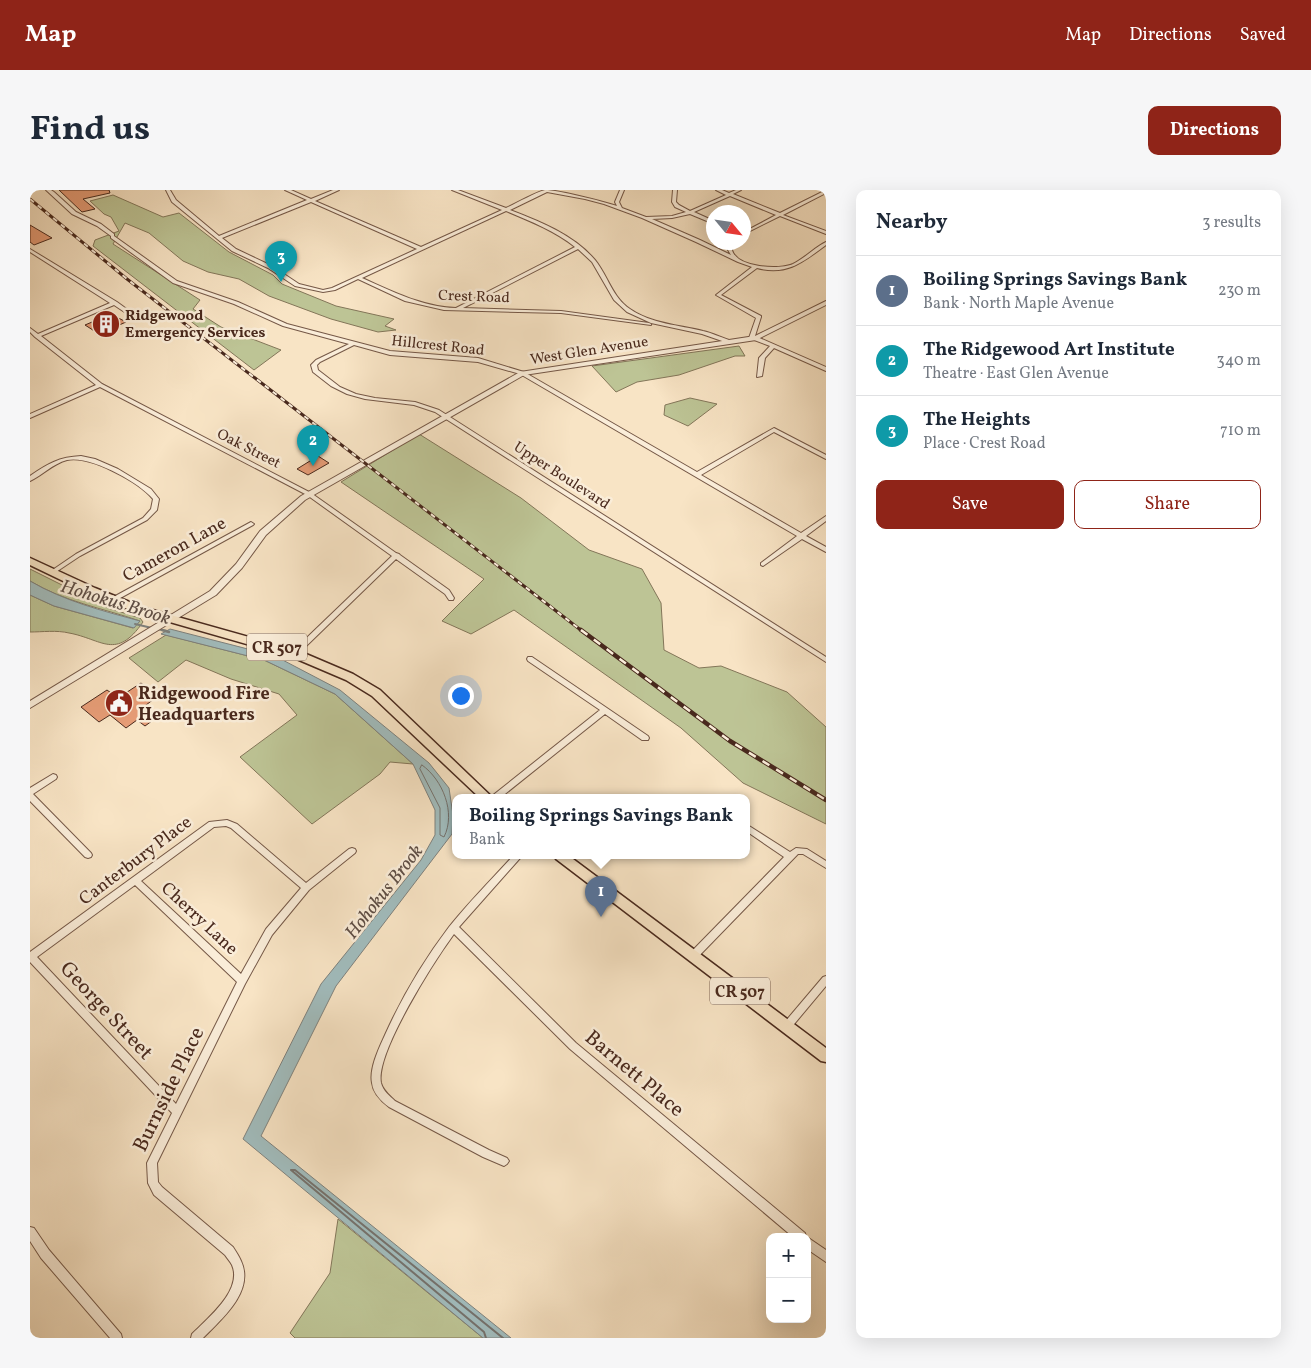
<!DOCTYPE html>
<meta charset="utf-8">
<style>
:root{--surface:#fff;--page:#f6f6f7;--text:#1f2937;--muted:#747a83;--line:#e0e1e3;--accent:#8f2418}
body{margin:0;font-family:Vollkorn,serif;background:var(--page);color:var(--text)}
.controls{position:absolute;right:15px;bottom:15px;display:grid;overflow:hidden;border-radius:10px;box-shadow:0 5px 20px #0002}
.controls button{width:45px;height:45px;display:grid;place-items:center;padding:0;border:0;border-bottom:1px solid var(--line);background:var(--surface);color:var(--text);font:25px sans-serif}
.compass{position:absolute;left:676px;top:15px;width:45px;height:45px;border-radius:50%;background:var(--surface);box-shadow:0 5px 20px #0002;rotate:119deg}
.you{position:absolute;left:430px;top:505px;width:18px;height:18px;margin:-12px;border:4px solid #fff;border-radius:50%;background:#1a73e8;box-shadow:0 0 0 8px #1a73e833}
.badge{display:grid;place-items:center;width:32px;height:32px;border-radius:50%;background:var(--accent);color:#fff;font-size:16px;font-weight:700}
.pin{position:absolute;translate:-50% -41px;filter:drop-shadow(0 1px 2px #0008)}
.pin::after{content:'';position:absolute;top:26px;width:18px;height:15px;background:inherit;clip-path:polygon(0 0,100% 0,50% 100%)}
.popup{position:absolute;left:422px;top:604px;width:298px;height:65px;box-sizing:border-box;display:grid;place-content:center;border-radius:10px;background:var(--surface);filter:drop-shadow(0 1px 4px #0005);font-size:16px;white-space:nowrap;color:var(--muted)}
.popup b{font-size:19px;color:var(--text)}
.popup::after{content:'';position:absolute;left:50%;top:100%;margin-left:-10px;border:10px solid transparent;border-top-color:var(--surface)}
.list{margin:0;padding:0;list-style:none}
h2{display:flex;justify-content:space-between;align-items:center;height:65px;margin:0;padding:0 20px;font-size:21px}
h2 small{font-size:16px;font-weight:400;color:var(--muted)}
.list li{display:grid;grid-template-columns:32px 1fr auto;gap:15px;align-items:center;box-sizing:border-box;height:70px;padding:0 20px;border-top:1px solid var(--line)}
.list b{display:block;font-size:19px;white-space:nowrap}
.list p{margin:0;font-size:16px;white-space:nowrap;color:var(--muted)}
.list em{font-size:16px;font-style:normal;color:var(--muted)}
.actions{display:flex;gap:10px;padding:15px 20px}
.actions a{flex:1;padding:11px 0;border:1px solid var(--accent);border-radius:10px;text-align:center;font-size:18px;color:var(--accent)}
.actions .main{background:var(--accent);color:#fff}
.map{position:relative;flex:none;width:796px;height:1148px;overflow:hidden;border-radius:10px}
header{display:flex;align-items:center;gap:30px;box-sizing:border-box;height:70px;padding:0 25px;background:var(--accent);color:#fff}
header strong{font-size:24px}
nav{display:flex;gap:28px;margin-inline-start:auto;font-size:18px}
.intro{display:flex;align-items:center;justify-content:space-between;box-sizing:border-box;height:120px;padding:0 30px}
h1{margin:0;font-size:35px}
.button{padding:12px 22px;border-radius:10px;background:var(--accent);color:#fff;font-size:18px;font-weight:700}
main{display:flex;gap:30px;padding:0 30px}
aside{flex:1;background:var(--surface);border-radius:10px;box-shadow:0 5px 20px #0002}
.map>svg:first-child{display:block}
.green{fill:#bdc495;stroke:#837659}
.water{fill:#a1bcbd;stroke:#7e817d}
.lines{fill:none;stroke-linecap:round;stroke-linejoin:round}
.shore-far1{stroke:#75726d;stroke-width:1}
.shore{stroke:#75726d;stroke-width:2}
.stream-far1{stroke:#7e817d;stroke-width:2}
.stream{stroke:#7e817d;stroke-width:2.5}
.building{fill:#e69c76;stroke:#49291d}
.minor-casing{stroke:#755847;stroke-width:2}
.tertiary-casing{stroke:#755847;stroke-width:2}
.primary-casing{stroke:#49291d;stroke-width:3}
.minor{fill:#faedd9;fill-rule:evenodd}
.tertiary{fill:#faedd9;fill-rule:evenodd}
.primary{fill:#f8e4c5;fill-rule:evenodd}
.rail-far1-casing{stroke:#49291d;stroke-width:3}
.rail-casing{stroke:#49291d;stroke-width:4.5}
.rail-far1{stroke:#faedd9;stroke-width:2;stroke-dasharray:5;stroke-linecap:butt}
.rail{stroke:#faedd9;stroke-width:2.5;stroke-dasharray:8;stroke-linecap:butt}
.labels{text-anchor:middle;stroke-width:5;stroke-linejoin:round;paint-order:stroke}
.far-street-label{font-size:15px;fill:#49291d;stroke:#faedd9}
.far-poi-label{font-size:15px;font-weight:bold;fill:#49291d;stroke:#faedd9;text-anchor:start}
.shield{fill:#faedd9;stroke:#7e6455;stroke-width:1}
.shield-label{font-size:16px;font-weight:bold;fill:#49291d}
.street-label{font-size:18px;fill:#49291d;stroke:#faedd9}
.poi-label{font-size:18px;font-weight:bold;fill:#49291d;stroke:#faedd9;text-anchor:start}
.water-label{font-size:19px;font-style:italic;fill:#5f4e45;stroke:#faedd9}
.near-street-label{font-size:21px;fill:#49291d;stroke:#faedd9}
</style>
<header>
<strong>Map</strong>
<nav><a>Map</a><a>Directions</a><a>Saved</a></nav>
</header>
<div class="intro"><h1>Find us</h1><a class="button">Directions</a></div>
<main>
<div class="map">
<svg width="796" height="1148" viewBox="0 0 796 1148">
<rect width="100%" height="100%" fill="#f8e4c5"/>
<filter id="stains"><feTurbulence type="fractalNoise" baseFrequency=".004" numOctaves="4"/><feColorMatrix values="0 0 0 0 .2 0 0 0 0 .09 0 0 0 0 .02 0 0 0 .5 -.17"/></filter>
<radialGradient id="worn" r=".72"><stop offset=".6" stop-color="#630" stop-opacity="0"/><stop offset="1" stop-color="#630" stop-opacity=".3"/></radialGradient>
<path class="green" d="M83,5L133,27L149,23L199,62L243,85L252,94L306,116L364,129L355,136L366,140L348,142L301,129L239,106L209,89L178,82L153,71L119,43L95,33L83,54L170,110L163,119L191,137L251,160L224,180L63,56L65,50L89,41L81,27L74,24L60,11Z
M709,156L715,166H705L649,185L607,192L586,202L562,176Z
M660,208L687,214L658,236L634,225L635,215Z
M389,244L491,308L559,360L612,379L631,413L634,460L669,478L691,476L757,502L796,537V634L713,593L651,538L484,420L441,444L412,431L454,389L311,292Z
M0,379L78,418L110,428L113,432C86,471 72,449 39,443C27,440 12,442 0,442V405L24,416L103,438L110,431C72,418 35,412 0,391Z
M136,445L234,470L305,504L383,574L360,572L350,584L282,634L210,567L267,525L249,504L201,489L156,470L128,492L99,468Z
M308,1029L453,1148H265L260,1143L300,1083Z"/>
<path class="water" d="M0,391C34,411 73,421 110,431L104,438L24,416L0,405Z
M140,439L245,466L310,500L399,573L419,598L423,625L422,644L306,796L231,946L481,1148H453L213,949L291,794L391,670L405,645V620L383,574L305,504L234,470L131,444Z"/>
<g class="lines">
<path class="shore-far1" d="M392,575C413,590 426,623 414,647L410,645V618L390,579Z"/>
<path class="shore" d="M456,1148L454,1142L261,980H265L473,1148"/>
<path class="stream-far1" d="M105,434L122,438
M127,439L137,441"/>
<path class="stream" d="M132,440L139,442"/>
</g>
<path class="building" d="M29,0H79L80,3L53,9L65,19L52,22Z
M0,35L22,48L4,55L0,52Z
M81,124L96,132L69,144L55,135Z
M288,266L299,273L278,285L267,279Z
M111,493L128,506L112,518L126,528L115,536L107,530L96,538L80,525L69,532L51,517L77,500L88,508Z"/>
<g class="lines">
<defs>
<path id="minor" d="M16,0H21L24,2L46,22L71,34L84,44V46L147,91L208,112L257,134L360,161L448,168L494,182L667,282L744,238L796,265V269L794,268L744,242L671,285L771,343L796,326V331L776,346L796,357V362L772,349L733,376L731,375V373L767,346L490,184L448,172L360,165L324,155L290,172L287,175L288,180L310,197L326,204L345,208L385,212L409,220L796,467V472L405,222L384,215L335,209L317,204L301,196L283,182L281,175L286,170L319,154L253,136L204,114L143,93L81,48V46L67,36L42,24Z
M136,0H140L146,10L189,46L277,10L255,0H261L281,9L303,0H309L285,11L391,57L472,20L422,0H428L476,18C487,13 504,3 515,0C528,0 572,11 587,16L585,12L590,0H594L589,12L592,18L616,27L642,26L656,22L645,17L642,12L643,0H647L646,12L649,15L660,21L696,5L686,0H692L699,3L706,0H711L703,4L750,23L796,0V3L753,25L796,41V44L750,26L714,44V42L746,25L700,6L664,22L684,31V34L660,24L642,28L622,29L670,50L701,65L698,60L699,52H703C703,53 702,59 702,60C707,78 750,80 763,74C775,68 784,58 796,52V55C773,72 757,86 727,78L691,105L731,126V127L725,146L796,177V181L744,158L735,168L732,186L727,187L729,168L740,156L719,148L726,128L686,105L722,77L708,72L666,52L612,28L574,14L555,9L517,2L480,20C509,31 544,45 565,70C578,86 582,107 600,119C622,134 649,135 673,141C682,143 690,147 699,150V152H695L672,144L621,133L597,122L584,110L562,72L548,59L433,118L531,121L619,133L621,134V135L531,123L414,120L375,111L328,89L305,100L293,102L265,96L238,78L202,61L142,12ZM281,12L387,59L302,98L293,100L269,94L242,76L206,59L192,48ZM476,21C500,31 525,41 545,57L426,118C392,117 362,101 332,88Z
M0,59L87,112L109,128L105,129L84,115L11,146L72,194L281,303L366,363L369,364L370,365L419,400L424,408L423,410H419L415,404L366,369L268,464H264L263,462L264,460L362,366L277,305L70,197L0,228V224L66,195L5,147L0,142V138L8,144L80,113L0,62Z
M51,266L65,269L88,279L121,299L129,309L127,320L117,330L50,366L23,384L20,382L21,381L46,364L113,328L121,319L123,309C109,292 60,265 37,270C22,274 13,285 0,291V286C17,274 29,267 51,266Z
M221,332L224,334L223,335L83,412H79L78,410Z
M498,467H502L618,546L619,548L618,550H612L575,524L470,608H461L462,606L570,520L498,471L497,469Z
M23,584L26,585L27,587L26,589L3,604L61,663L62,665L61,667L58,668L55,667L0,611V598Z
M197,630L207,634L276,693L319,659L322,658L325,659L326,661L325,663L279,700L242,745L215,794L127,973L128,992L132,997L203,1057C206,1062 209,1066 211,1071C225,1101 192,1129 173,1148H161L162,1144C178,1128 213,1100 202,1075C200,1071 197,1068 195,1065L124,1005L118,993L117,973L142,923L0,772V762L179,632ZM196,636L201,638L271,698L236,739L211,784L111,691L184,637ZM105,695L207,792L146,914L7,767Z
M716,634L760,662L766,658L777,659L796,671V678L773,664H768L667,768L664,769L661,768L660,765L661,762L754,667L716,641Z
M483,666H492L429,737L546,853L775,1043L776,1047H763L540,859L424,744C405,770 345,863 351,893C353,901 360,906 365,911L459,960L477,968L479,971L477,974L474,976L453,967L359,917C351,911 343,903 342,893C339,879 349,858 355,845C372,807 394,770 419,737C439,712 462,689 483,666Z
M796,786V796L760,839L757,840L754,839L752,836L754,833L793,787Z
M0,1037L4,1038L19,1060L91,1144L92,1148H80L11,1068L0,1051Z
M777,1047L796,1060V1072L777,1059Z"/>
<path id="tertiary" d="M796,111V115L726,150L494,185L275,310L236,345L212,378L186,405L0,518V511L180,401L206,374L230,341L271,306L490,182L725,146Z"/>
<path id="primary" d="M0,368L65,398L112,417L269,461L323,484L350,500L463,608H450L342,506L316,490L262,467L105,422L58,403L0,375Z
M524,666H539L796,858V872L791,871L526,669Z"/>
</defs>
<use href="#minor" class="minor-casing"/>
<use href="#tertiary" class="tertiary-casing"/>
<use href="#primary" class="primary-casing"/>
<use href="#minor" class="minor"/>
<use href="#tertiary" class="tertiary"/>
<use href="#primary" class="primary"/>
<defs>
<path id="rail-far1" d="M0,9L97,89L552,441"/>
<path id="rail" d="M551,440L700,551L796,610"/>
</defs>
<use href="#rail-far1" class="rail-far1-casing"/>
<use href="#rail" class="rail-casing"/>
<use href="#rail-far1" class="rail-far1"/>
<use href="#rail" class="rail"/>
</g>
<defs>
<symbol id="building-disc" viewBox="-11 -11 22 22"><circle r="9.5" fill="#8f2418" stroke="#faedd9"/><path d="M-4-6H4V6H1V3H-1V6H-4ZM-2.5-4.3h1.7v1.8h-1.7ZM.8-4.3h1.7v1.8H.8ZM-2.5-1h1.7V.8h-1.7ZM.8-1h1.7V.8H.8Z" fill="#fff"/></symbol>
<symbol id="civic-disc" viewBox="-11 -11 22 22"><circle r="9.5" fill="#8f2418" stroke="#faedd9"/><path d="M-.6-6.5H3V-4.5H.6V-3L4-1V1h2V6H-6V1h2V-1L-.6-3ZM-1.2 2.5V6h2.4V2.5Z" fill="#fff"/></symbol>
</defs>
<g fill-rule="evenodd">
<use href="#building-disc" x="60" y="118" width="32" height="32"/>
<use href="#civic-disc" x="73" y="497" width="32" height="32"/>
</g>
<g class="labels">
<g class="far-street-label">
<text transform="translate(444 106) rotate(2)" y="5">Crest Road</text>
<text transform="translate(408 155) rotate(6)" y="5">Hillcrest Road</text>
<text transform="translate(559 160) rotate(-9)" y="5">West Glen Avenue</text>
<text transform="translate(219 258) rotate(27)" y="5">Oak Street</text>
<text transform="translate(532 285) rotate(33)" y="5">Upper Boulevard</text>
</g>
<g class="far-poi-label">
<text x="95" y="130">Ridgewood<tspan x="95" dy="17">Emergency Services</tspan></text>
</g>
<g class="shield">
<rect x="217" y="443.5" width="60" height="27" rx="4"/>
<rect x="680" y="787.5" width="60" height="27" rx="4"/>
</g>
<g class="shield-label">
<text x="247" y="463">CR 507</text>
<text x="710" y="807">CR 507</text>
</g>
<g class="street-label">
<text transform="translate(144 359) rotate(-29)" y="6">Cameron Lane</text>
<text transform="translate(105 670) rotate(-37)" y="6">Canterbury Place</text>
<text transform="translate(170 728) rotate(43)" y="6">Cherry Lane</text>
</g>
<g class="poi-label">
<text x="108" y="509">Ridgewood Fire<tspan x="108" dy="21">Headquarters</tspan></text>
</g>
<g class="water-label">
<text transform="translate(86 411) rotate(17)" y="7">Hohokus Brook</text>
<text transform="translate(353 701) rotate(-52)" y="7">Hohokus Brook</text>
</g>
<g class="near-street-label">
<text transform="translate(77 820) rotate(47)" y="7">George Street</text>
<text transform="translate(605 883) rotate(40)" y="7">Barnett Place</text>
<text transform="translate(138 899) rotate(-64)" y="7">Burnside Place</text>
</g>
</g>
<rect width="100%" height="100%" filter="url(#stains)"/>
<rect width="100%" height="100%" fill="url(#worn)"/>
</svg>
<div class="controls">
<button>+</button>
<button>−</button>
</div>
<svg class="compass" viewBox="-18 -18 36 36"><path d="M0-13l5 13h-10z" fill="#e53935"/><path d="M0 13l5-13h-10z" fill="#747a83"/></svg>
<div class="you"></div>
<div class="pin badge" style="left:571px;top:727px;background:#5c6f8a">1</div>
<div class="popup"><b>Boiling Springs Savings Bank</b>Bank</div>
<div class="pin badge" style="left:283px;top:276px;background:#0f9aa8">2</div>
<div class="pin badge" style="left:251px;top:92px;background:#0f9aa8">3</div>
</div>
<aside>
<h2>Nearby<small>3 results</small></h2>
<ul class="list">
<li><span class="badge" style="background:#5c6f8a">1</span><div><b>Boiling Springs Savings Bank</b><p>Bank · North Maple Avenue</p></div><em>230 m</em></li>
<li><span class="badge" style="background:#0f9aa8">2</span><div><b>The Ridgewood Art Institute</b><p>Theatre · East Glen Avenue</p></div><em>340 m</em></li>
<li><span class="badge" style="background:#0f9aa8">3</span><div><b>The Heights</b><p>Place · Crest Road</p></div><em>710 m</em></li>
</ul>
<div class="actions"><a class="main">Save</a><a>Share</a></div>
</aside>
</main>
